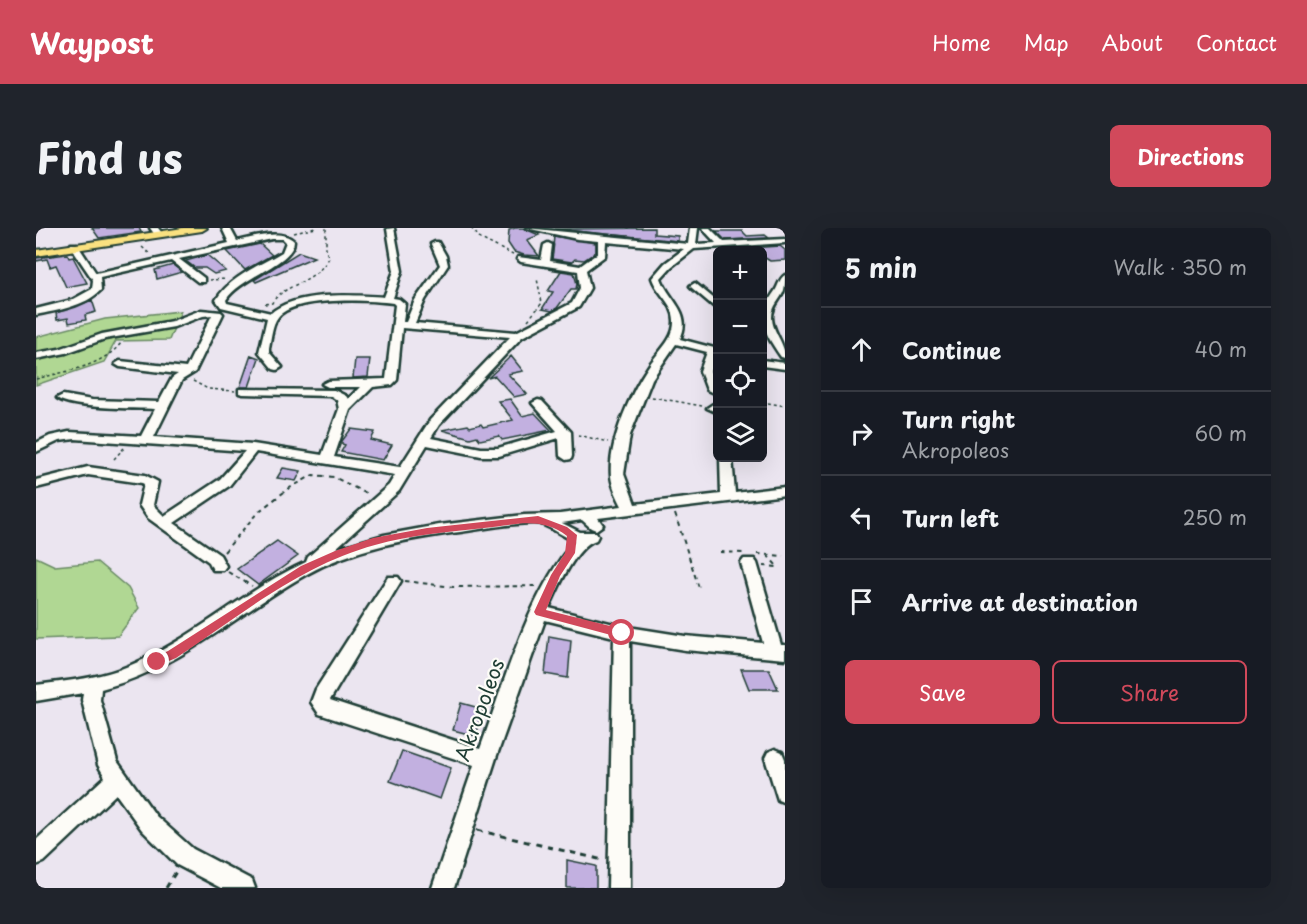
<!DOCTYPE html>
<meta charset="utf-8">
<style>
:root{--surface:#171b24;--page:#20242c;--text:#f1f3f6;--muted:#9ea1a6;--line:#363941;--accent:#d1495b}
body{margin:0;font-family:"Playpen Sans",sans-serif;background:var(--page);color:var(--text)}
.controls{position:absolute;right:18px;top:18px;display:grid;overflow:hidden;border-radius:9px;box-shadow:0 6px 24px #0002}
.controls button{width:54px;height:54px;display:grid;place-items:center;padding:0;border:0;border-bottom:2px solid var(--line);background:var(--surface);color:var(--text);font:30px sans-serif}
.stop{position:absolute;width:18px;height:18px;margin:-14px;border:4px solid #d1495b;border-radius:50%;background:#fff}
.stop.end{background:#d1495b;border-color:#fff;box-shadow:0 2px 6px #0008}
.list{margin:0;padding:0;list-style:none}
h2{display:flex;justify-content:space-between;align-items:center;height:78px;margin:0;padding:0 24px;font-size:26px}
h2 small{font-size:20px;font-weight:400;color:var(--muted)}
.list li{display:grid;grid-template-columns:39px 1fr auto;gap:18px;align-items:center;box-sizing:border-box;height:84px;padding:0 24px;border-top:2px solid var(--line)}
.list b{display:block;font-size:22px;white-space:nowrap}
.list p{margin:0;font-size:20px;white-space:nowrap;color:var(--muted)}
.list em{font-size:20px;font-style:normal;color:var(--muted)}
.actions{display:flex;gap:12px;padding:18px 24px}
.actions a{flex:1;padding:14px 0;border:2px solid var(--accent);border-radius:9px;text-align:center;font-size:21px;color:var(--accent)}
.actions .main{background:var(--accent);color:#fff}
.icon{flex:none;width:33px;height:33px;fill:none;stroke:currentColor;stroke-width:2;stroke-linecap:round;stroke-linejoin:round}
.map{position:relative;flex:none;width:749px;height:660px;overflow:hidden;border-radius:9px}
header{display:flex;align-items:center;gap:36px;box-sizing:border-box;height:84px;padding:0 30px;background:var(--accent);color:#fff}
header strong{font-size:28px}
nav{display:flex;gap:33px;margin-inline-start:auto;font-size:21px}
.intro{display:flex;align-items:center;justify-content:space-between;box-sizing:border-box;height:144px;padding:0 36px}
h1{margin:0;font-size:42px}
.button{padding:15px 27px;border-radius:9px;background:var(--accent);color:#fff;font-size:21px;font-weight:700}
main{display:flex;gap:36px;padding:0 36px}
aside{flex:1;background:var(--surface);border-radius:9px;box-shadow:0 6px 24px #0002}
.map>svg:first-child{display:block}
.green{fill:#b0d793;stroke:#688a64;stroke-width:1.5}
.building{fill:#c2b0e0;stroke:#1f3d34;stroke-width:1.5}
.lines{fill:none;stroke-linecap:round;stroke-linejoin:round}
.minor-casing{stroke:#1f3d34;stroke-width:5}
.major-casing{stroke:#1f3d34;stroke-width:4}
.path-far2{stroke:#1f3d34;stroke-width:1.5;stroke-dasharray:3 3;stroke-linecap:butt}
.path-far1{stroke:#1f3d34;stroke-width:2;stroke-dasharray:4.5 4.5;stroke-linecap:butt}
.path{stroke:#1f3d34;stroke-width:3;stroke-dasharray:6 6;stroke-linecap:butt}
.minor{fill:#fdfcf7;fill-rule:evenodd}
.major{fill:#fae180;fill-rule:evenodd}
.route{fill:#d1495b}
.labels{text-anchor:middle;stroke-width:4.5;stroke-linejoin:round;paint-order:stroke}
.near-street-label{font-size:20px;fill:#1f3d34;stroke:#fdfcf7}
</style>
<header>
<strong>Waypost</strong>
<nav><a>Home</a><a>Map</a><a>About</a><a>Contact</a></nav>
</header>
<div class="intro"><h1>Find us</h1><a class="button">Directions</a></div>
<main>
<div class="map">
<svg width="749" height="660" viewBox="0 0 749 660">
<rect width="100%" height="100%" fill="#ebe5f0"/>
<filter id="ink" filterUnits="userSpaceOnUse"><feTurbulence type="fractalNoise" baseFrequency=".0167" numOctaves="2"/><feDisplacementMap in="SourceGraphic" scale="12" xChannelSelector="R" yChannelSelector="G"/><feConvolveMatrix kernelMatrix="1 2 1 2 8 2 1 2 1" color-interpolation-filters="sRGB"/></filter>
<g filter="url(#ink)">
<path class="green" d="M145,83L133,112L80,113L68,134L0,157V109L69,91Z
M0,329L19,338L61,334L92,360L103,380L82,408L0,411Z"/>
<path class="building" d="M56,0H103L105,4L63,10Z
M479,0H487L503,7L491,12L503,28L488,27L478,24L472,15L473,2Z
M618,0V6L642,8V13L519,1Z
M680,3H706L711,8L729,7L733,10L689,12Z
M518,8L560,15V24L548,32L539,31L536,34L516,31Z
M224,16L236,27L209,42L191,23Z
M744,18L749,22V32L734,33L726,28V22L698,21Z
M263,24L278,29L220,54L218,52Z
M31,26L33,30L37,29L51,55L30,59L20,37L14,39L11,31L0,33V30Z
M171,27L190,43L178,46L169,40H159L150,33Z
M137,37L146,44L121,51L119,42Z
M512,41L538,45L541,56L540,61H535L521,80L516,83L506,81L517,64L512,63L525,43Z
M56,72L60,84L49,87L50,92L33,95L32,90L21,92L20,85Z
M215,127L223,130L213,159H204Z
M475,128L487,143L472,146L491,166L478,169L459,148L452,150Z
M319,131H334L332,149L317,150Z
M474,171L486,188L499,185L515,202L466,212L463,208L444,212L441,208L434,210L406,202L432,197L434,199L445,196L447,199L477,192L462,173Z
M315,201L339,204L335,212L356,217L347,232L305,224L309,217L306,216V213Z
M247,240L265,243L260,253L241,250Z
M241,313L262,328L222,357L201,341Z
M513,408L535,412L532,450L509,446Z
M705,441H733L742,461H713Z
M425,475L447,481L440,508L417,502Z
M366,523L415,540L404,571L354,553Z
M531,632L560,638V660H531Z"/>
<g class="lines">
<defs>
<path id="minor" d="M114,0H122L126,5L119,7Z
M186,0H194L201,13C218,10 245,0 258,13C258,35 203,50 190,72L191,75L235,85C261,63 316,67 348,69L358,43L351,1L358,0L366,43L357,70L363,71L369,76L367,94H370L379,72L404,37L395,16L399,14H402L410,28L412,37L389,72L379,95L480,104L536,75L544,60L542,43L485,34L481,31L482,29L505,32L508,17L512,15L516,17L514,33L544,38L562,25V13L541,11L490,0L652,16L654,0H662L660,16L680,15L666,0H674L688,14L749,11V15L658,21L635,39L625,50C633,73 657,84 644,111L682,121V127L674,143L682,159V167L671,162L664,143L671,124L640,116L616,151L594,207L588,246L599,276L685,266L684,230H696L699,265L749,259V267L562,290L567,297L560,302L555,300L546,292L526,295L544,304H560L562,308L560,312C540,317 521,362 513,380L586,398L649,408L727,415L705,335L708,331H718L721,335L745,417H749V431L649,422L594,413V660H572L578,409L509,392L460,530L418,660H396L438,537L283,486L275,474L280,461L352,349H362L365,353L294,472L444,521C469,453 491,369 538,313C527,308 516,300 505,296C494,292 439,302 424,304C371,311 318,320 271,346C201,385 144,441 65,461L64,472L81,533L120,588L157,621L216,652L219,660H185L141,637L106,602L80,566L8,634L0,637V612L69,549L62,537L46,472L47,465L0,473V457C32,453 65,450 95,437C158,411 208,362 270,334L272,329L353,257L359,247L220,224L193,258L138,295L184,327L190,338L187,342H177L173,334L112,290L103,277L108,256L106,255L52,247L0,260V252L52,239L109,247L122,254L117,277L128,288L184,251L209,223L39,211L23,213L0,224V215L14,208L33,204L105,208L119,181C99,180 35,181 21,170L27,167L56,172L123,174L136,150L142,146L84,139L79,136L84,133L150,140L176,87L167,88L138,99L69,111L30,125L0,131V125L23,121L66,106L136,93L165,82L185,84L187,86L159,144L146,152L118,209L217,216L286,227L303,181L301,172L295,168L207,166L203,165V161L298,162L310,168L312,171L324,159H292L286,156L292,153L350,151L359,77L357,75C333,72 259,68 242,89C236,96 235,111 233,120V124L246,139L241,142L237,141L223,124L231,90L185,79L180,72C195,48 223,38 246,24L250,14L247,11H236L143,31L168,50V54H162L135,33L64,49L65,62C48,79 22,82 0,87V81L36,72L56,61L57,52L34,18L35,16H41L60,45L193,15ZM570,14L648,21L629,35L616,50C621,66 639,76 638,94C638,111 623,123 614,136C595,163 572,215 575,248C576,258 581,268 586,278L524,286L488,287L403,297L348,307L299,321L363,263L391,217L445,228H463L523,210L524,228L530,232L535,231L536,228L535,204L506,173L502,172L496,175L521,203L462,220H445L395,210L403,197L486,109L543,79L554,60L550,42L569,28ZM366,100L474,109L394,192L364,239L298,229L314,182L337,159L356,157L361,152Z
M749,47C749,52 749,58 748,62C745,72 736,77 736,89C736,104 749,114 749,130L745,129C728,104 719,90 739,63C743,57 743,51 749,47Z
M659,55L682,74V82L656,60L654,58Z
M726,132L749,135V141L726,138Z
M677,176L682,178V185L671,180Z
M739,521L746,524L749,531V575L742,572L729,530L732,524Z"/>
<path id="major" d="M147,0H171L166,3L0,28V22Z"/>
</defs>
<use href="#minor" class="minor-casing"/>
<use href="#major" class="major-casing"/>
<path class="path-far2" d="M435,0L445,11L477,27
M258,5L280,0
M106,19L115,27
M173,52L191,51
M229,76L236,75C247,56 278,56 293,30L290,23V0
M492,92L506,75L501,51
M0,151C30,143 66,139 86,114
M157,153L172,161L199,163
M616,169L666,178
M726,174L749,178
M542,207L572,214
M78,231L88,220"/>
<path class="path-far1" d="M639,286L664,363
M188,324L222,284L252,261L277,247L298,249L333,267
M684,324L707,325
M721,326L748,328
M727,338L742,339L731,327
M192,344L216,358
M369,353L417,359L501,358"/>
<path class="path" d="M441,602L567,632
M130,660L141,642"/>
<use href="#minor" class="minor"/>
<use href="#major" class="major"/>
</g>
</g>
<path class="route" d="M502,288L531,299L541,307L539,325L524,348L510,382L590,402V408L586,410L500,387L498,384L515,347L529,325L531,308C505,288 478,297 448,300C411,304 374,307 339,317C265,337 203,388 140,430L121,438L115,434L117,430L132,423L265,338L299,323L337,310L391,300Z"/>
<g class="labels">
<g class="near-street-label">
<text transform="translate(444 482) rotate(-70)" y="7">Akropoleos</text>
</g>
</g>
</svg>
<div class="controls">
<button>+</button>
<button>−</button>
<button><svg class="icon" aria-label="locate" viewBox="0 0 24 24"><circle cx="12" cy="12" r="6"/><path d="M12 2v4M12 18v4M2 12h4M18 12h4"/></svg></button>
<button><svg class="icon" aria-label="layers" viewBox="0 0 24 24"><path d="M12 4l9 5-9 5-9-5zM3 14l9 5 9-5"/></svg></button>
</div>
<div class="stop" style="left:586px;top:405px"></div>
<div class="stop end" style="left:121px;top:434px"></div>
</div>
<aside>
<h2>5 min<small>Walk · 350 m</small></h2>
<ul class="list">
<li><svg class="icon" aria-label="ahead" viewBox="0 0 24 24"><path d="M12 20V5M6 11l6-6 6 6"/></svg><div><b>Continue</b></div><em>40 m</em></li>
<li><svg class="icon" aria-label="right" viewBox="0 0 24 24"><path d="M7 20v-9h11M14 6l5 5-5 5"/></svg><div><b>Turn right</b><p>Akropoleos</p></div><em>60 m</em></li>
<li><svg class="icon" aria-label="left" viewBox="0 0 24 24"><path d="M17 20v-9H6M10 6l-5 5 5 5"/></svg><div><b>Turn left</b></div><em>250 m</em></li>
<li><svg class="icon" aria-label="arrive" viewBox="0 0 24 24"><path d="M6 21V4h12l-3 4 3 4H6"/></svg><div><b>Arrive at destination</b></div></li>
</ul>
<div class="actions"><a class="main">Save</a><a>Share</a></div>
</aside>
</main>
